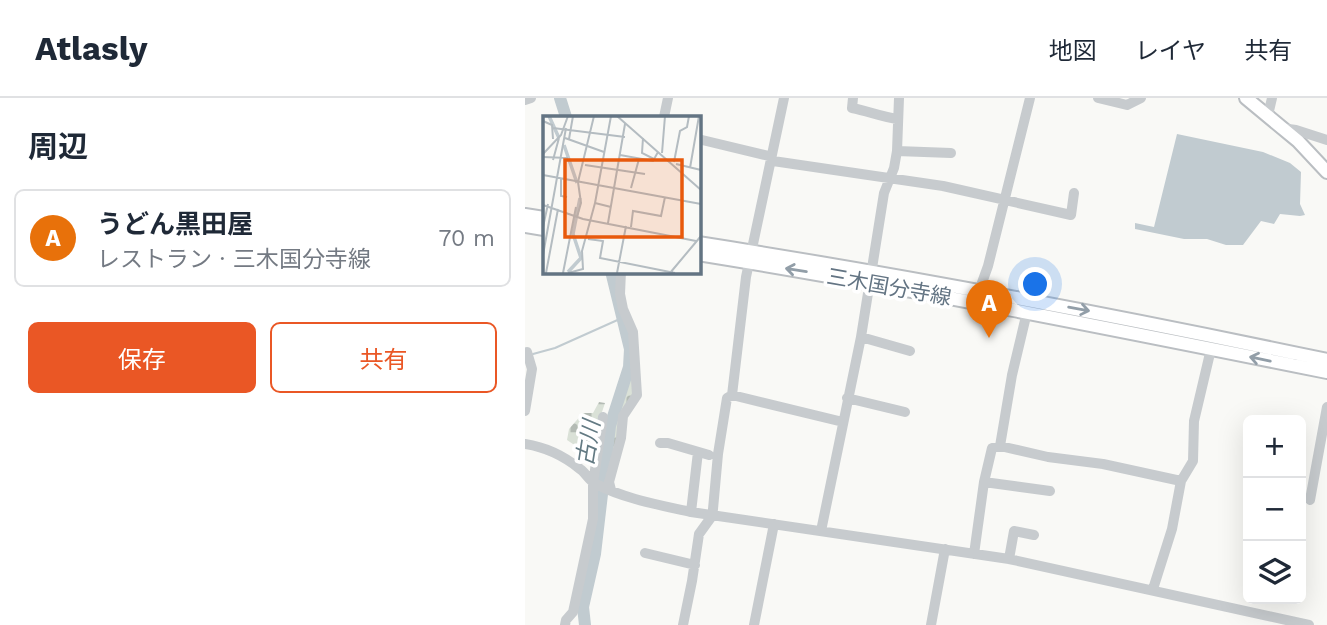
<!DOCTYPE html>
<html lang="ja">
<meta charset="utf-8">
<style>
:root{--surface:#fff;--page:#f6f6f7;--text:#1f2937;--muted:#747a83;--line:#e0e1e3;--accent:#ea5725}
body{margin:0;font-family:"Work Sans","Noto Sans JP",sans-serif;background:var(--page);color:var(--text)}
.controls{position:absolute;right:21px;bottom:21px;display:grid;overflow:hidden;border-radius:10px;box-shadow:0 7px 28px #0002}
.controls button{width:63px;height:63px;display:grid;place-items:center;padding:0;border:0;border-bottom:2px solid var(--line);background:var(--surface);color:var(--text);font:35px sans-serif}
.you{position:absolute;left:511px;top:187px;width:24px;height:24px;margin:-18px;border:5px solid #fff;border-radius:50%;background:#1a73e8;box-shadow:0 0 0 10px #1a73e833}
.badge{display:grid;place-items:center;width:46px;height:46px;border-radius:50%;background:var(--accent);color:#fff;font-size:23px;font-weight:700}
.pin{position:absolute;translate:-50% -58px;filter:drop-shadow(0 2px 4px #0008)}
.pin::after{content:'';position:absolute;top:37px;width:24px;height:21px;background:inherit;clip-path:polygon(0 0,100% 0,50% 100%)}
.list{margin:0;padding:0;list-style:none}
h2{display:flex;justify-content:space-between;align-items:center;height:91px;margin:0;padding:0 28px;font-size:30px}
h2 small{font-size:23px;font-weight:400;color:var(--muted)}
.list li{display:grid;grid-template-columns:46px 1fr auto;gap:21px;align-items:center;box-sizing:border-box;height:98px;margin:0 14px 14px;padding:0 14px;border:2px solid var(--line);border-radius:10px}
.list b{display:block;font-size:26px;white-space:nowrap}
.list p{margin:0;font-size:23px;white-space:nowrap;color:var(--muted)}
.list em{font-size:23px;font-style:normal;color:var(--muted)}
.actions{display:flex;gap:14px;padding:21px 28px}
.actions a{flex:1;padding:16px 0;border:2px solid var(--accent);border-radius:10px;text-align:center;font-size:24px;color:var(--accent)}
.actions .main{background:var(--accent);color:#fff}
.icon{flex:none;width:38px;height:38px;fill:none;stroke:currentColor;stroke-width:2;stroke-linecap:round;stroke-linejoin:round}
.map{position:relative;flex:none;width:802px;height:527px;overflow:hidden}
header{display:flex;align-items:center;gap:42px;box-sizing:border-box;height:98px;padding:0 35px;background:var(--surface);border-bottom:2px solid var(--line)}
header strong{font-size:33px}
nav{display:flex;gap:38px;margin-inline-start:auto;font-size:24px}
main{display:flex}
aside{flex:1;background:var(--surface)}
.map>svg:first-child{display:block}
.cemetery{fill:url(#cemetery-stones)}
.water{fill:#c1cbd0}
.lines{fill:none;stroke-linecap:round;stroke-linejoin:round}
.stream{stroke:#c1cbd0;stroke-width:2}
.river{stroke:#c1cbd0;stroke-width:12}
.major-casing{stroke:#babec2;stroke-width:16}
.minor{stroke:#c7cbce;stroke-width:10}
.major{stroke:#fff;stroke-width:12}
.oneway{stroke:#929ea8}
.labels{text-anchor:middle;stroke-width:7;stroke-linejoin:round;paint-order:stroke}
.street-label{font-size:21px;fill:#637483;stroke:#fff}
.water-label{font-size:23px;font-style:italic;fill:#637a83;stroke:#fff}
.inset-river{fill:none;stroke:#c1cbd0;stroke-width:3.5}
.inset-road{fill:none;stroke:#b4bcc1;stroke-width:2}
.view{fill:#e8590c;fill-opacity:0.15;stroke:#e8590c;stroke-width:3.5}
.inset-edge{fill:none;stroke:#637483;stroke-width:3.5}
</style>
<header>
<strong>Atlasly</strong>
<nav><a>地図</a><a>レイヤ</a><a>共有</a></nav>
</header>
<main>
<aside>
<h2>周辺<small></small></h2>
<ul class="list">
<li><span class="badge" style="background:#e8710a">A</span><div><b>うどん黒田屋</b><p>レストラン · 三木国分寺線</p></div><em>70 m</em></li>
</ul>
<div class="actions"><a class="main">保存</a><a>共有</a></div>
</aside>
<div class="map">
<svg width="802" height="527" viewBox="0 0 802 527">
<defs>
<pattern id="cemetery-stones" width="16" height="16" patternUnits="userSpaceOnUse" patternTransform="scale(1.75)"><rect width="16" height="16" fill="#dae1d7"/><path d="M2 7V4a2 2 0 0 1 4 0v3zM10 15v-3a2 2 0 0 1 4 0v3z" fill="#b4bbb4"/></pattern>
</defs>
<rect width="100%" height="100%" fill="#f9f9f6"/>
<path class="cemetery" d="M105,279L110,281V296L87,359L88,322Z
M74,304L80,305L76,317L70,361L42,342L44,331L58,315H68Z"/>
<path class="water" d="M652,36L738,54L765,65L776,74L775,106L780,117L775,118L755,116L749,126L736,123L718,147H701L682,141H659L610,131V125L629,129Z"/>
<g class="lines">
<path class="stream" d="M8,256L30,250L97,220"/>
<path class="river" d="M35,0L41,19
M60,527L58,509L70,456L85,328L104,269L105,251L86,173"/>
<defs>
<path id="major" d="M721,0L773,43L802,74
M0,117L19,120
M0,128L19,131
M173,145C384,178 593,218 802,262
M173,156C384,190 593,232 802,274"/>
</defs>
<use href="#major" class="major-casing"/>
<path class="minor" d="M259,0L221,179L207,297L318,324
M328,0L327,10C343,13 357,19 373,21
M573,0L602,7L616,0
M0,2L6,0
M743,17L747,0
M139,19L143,0
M756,30L771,32L802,42
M173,41L244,58L248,63L418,88L546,117L549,95
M372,53L426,55
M454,193L463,168L505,0
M336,239L385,253
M322,300L380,314
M0,313L7,271L2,254
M135,345H143L184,357
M0,346C20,349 39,358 55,371C61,375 64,383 71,386C100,401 135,407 166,414L484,461L784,527
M475,348L487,277L502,214
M459,384L525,393
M86,392L84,384L96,340L98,318L112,297L108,234L98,211L95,196L96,173
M785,402L802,309
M166,414L173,354
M296,433L336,239L359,95L369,70L372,53L374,0
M120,455L170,467
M449,456L459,384L467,350L475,348L523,359L578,366L656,383L668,363L669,323L686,251
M484,461L489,433L509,437
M628,491L647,431L656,383
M40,527L41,522L48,514L68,421V385L78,319
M158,527L167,483L174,436L187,418L188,411L193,356L202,300L207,297
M229,527L249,426
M406,527L420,451"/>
<use href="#major" class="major"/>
</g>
<defs><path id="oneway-shaft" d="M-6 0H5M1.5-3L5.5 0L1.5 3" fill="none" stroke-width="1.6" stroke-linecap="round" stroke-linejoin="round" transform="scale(1.75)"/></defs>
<g class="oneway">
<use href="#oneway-shaft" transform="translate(271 172) rotate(-171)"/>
<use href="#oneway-shaft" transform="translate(554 211) rotate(10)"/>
<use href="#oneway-shaft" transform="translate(735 261) rotate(-168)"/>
</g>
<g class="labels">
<g class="street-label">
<text transform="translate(364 189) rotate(10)" y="7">三木国分寺線</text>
</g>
<g class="water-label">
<text transform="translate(63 345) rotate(-81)" y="8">古川</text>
</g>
</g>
<g transform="translate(18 18)">
<rect width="158" height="158" fill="#f9f9f6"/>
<path class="inset-river" d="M6,0L16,22M21,29L34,67M25,156L38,142L30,118L37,82"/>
<path class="inset-road" d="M68,0L52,87L68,91M74,0L158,74M0,5L9,9L10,23M10,12L82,21M22,22L61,36M100,22L99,37L111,43M26,23L30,0M119,37L122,0M0,38L18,19L25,0M77,39L110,45L115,36M0,41L25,42M10,44L16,22M131,46L137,15L144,11L146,0M133,48L158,54M42,49L102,58M147,52L156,0M0,59L158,88M18,63V80L24,81M88,72L96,43M0,89L40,103L153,125M34,101L38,87L35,66L51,0M65,107L82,8M0,111L5,88M88,111L90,95L118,100L122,81M45,123L60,125L57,142L132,157M0,139L23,12M3,157L15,93M20,157L33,91M25,157L40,153L39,135L52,87M74,157L83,110M127,157L158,120"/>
<path class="view" d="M22,44H139V121H22Z"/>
<rect width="158" height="158" class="inset-edge"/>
</g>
</svg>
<div class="controls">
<button>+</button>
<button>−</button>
<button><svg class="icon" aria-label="layers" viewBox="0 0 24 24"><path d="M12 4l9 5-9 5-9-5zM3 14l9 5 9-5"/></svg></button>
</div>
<div class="you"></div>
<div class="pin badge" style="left:464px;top:240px;background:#e8710a">A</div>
</div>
</main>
